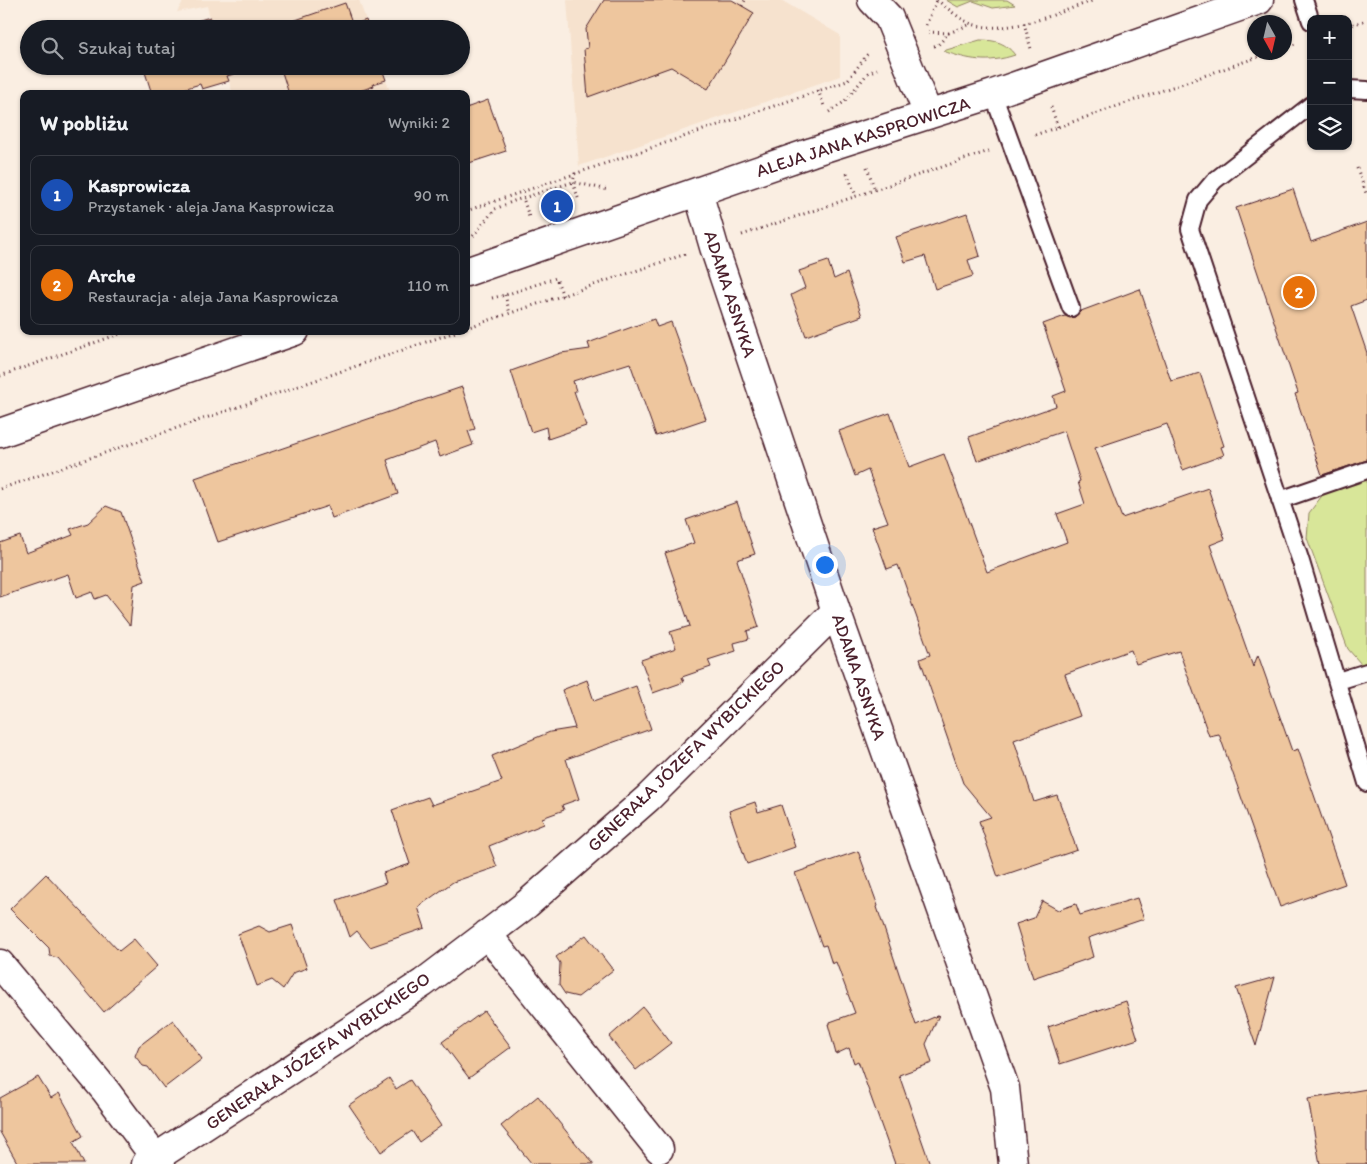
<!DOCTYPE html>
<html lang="pl">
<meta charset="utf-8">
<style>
:root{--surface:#171b24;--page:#242831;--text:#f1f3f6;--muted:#9ea1a6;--line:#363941;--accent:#1f6fb2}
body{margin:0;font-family:Itim,sans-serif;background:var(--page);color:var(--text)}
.controls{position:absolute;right:15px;top:15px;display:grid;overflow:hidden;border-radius:10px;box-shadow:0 1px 4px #0004}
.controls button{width:45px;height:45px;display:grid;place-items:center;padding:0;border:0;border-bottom:1px solid var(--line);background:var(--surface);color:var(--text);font:25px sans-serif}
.compass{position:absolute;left:1247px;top:15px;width:45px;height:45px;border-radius:50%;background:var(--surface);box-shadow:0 1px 4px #0004;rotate:172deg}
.you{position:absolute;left:824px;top:564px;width:18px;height:18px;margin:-12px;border:4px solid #fff;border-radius:50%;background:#1a73e8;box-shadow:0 0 0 8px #1a73e833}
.badge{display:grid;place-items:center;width:32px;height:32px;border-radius:50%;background:var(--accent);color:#fff;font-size:16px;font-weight:700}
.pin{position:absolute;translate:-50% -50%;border:2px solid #fff;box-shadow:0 1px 5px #0006}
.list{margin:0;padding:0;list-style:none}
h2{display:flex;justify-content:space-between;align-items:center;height:65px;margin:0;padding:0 20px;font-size:21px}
h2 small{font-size:16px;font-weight:400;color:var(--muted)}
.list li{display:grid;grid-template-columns:32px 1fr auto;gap:15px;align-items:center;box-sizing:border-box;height:80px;margin:0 10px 10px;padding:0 10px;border:1px solid var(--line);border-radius:10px}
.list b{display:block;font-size:19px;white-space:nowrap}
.list p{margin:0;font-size:16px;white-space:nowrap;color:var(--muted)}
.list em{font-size:16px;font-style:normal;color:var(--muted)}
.icon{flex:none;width:28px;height:28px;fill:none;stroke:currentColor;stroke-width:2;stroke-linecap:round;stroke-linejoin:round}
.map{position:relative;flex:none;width:1367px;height:1164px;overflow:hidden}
.search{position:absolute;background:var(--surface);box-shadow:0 1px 4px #0004;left:20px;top:20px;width:450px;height:55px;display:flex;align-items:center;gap:12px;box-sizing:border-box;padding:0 18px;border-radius:28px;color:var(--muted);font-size:19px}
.panel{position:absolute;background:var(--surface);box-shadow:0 1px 4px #0004;left:20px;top:90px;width:450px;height:245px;border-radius:10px}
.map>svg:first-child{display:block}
.built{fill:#f6e2ce}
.green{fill:#d8e699;stroke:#918262}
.building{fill:#eec69e;stroke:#4a1f2b}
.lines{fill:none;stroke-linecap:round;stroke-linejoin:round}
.lane-casing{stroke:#4a1f2b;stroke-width:20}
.street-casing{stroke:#4a1f2b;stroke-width:31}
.secondary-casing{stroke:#4a1f2b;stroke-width:31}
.path{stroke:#4a1f2b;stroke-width:3;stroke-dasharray:1 4;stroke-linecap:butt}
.lane{stroke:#fff;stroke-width:16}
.street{stroke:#fff;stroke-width:28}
.secondary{stroke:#fff;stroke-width:28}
.labels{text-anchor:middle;stroke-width:4;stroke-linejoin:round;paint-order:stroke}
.street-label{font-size:18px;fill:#4a1f2b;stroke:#fff}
</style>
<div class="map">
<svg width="1367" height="1164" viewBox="0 0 1367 1164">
<rect width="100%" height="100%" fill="#faeee2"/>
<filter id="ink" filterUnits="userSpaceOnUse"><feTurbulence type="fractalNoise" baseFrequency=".02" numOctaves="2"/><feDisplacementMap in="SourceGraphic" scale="10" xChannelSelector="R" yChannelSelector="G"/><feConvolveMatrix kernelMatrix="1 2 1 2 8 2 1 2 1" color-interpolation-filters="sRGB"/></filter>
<g filter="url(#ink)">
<path class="built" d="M184,0H359L369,29H213L207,6L177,12Z
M567,0H781L840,35V76L579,166Z
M224,66H381L391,94H233Z"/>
<path class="green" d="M946,0H1007L1015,5L993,8L973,1L958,7Z
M980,40C996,40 1006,43 1015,55C988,64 969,60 943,51Z
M1367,479V662L1361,664L1348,649L1307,538L1309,513L1324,493Z"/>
<path class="building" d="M604,0H732L754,13L708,89L671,67L588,97L584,49L588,48L586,29Z
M345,3L353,25L366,20L369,29H286L284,24Z
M210,17L213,29H184L183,25Z
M143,66H236L237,73L227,76L229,81L202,89L200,84L167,94H152Z
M280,66H381L386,80L373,84L374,86L351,94H289Z
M488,100L506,151L466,164V108Z
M1293,189L1311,242L1367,222V300L1351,306L1367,353V460L1322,475L1295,394L1298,393L1236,208Z
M967,213L980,256L968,260L973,276L935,289L925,256L905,262L896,237Z
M828,261L834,279L847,273L862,316L806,336L791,295L805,288L799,271Z
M1140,289L1171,381L1200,373L1224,446L1221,447L1224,455L1183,470L1167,424L1095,448L1122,518L1208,488L1225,539L1210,545L1253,667L1258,655L1292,751L1298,749L1345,884L1280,907L1219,734L1209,736L1179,651L1136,664L1131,650L1065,674L1080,716L1014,740L1034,802L1057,795L1077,850L998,877L979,821L991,817L963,783L920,659L930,655L898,565L887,569L872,527L888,522L868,470L855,476L839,431L890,413L909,467L944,454L987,572L1067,542L1057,514L1085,504L1078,482L1080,481L1064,431L977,461L969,437L1056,406L1053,396L1066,391L1043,324L1065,316L1070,318L1075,317L1081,311Z
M654,319L657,327L671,322L706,419L656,436L630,363L573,381L576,391H574L586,426L548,439L546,427L531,432L511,371L561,353L590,349L588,343Z
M462,387L475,429L468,431L473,445L440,457L435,442L387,460L398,494L332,518L328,506L218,542L195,478Z
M737,502L755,554L737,560L759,627L747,631L749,639L734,643L736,651L708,660L711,667L682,677L684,682L653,693L641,660L676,648L670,632L690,626L665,553L694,543L686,520Z
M106,506L121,512L145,581L134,585L130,626L106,595L95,599L92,592L76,598L68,574L0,597V543L20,536L26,553L73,535L70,529L88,523Z
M587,680L594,701L636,686L651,729L566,759L579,799L562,805L564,810L542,818L544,824L489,846L497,867L453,882L418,907L425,928L370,947L357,931L350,937L337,900L386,883L383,873L410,864L392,810L428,797L432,805L502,781L492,756L550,732L575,728L562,690Z
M755,802L758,812L781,805L795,847L747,864L729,811Z
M858,851L878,906L877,907L916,1025L939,1015L926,1044L932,1063L899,1075L930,1164H895L858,1061L854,1063L849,1048L836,1054L828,1024H830V1022L855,1013L836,962L832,964L826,945L822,946L795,873Z
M46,874L119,951L134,939L157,966L104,1012L58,958L50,956L49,948L10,909Z
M1137,898L1144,919L1088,938L1093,957L1033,978L1016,924L1034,918L1042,901L1058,910L1076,904L1080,915Z
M292,925L307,968L293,973L283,989L272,980L257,986L238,934L259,926L270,932Z
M586,935L613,970L578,997L565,994L559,985L560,963L556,957Z
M1275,977L1256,1046L1236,988Z
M1126,1001L1138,1039L1060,1064L1048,1027Z
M643,1007L671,1043L636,1070L609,1037Z
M484,1011L511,1047L469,1078L442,1042Z
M173,1020L202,1059L164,1088L148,1067L143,1066L135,1056L139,1046Z
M38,1077L51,1098L59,1093L83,1136L73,1142L84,1164H18L0,1132V1098Z
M389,1078L396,1089L410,1080L441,1126L419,1142L412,1131L381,1152L349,1105Z
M1367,1089V1164H1320L1308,1099Z
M538,1096L578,1146L594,1164H532L501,1126Z"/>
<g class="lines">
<defs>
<path id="lane" d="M1304,0L1311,21
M1348,89L1367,90
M993,94L1071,308
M1311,105L1214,181L1198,200L1190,229L1301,562L1367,783
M1280,500L1367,470
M1338,681L1367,672"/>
<path id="street" d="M698,192L714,247L836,611L1005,1088L1013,1164
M487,934L659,1149
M0,964L105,1090L160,1164
M146,1164L423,983L527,904L648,798L836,611"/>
<path id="secondary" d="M872,0L889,18L928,114
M466,272L812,152L993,94L1259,0
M0,433L295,331"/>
</defs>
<use href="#lane" class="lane-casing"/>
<use href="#street" class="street-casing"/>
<use href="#secondary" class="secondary-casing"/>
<path class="path" d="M937,0C946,7 962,21 972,24C1009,36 1059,12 1095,0
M742,6L745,0
M1024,23L1031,49
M926,25L937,0
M1348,26L1367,20
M928,32L949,33
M934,46L938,45L949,33L971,24
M1284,48L1298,43
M818,90L824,106
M1051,107L1058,127
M829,112L844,102L868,73L877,69
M1035,135L1272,52
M867,167L875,190
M1357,168L1367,196
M575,173L573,182L579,201
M847,173L856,196
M524,201L529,217
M466,211L847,81L867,55L871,53
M742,235L989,151
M473,236L495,209L514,201L573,182L608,190
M505,295L510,314
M492,298L505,295L556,278L563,296
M466,328L686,254
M0,376L128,331
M0,489L458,331"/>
<use href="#lane" class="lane"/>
<use href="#street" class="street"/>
<use href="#secondary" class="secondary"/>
</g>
</g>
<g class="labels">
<g class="street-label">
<text transform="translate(863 137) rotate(-18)" y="6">ALEJA JANA KASPROWICZA</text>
<text transform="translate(730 294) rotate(72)" y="6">ADAMA ASNYKA</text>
<text transform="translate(859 677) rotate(71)" y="6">ADAMA ASNYKA</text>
<text transform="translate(686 756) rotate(-44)" y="6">GENERAŁA JÓZEFA WYBICKIEGO</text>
<text transform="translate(318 1051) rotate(-34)" y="6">GENERAŁA JÓZEFA WYBICKIEGO</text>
</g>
</g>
</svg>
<div class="controls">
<button>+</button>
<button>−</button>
<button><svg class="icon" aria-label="layers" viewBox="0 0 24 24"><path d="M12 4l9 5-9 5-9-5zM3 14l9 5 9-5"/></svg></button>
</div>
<svg class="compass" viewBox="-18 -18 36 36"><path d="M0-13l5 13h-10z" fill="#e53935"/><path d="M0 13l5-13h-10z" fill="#9ea1a6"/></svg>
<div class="you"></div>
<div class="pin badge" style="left:557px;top:206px;background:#1a4fb4">1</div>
<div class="pin badge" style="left:1299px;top:292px;background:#e8710a">2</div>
<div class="search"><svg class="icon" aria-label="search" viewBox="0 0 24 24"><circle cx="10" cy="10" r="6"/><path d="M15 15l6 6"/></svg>Szukaj tutaj</div>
<section class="panel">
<h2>W pobliżu<small>Wyniki: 2</small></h2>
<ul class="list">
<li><span class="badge" style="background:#1a4fb4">1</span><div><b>Kasprowicza</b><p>Przystanek · aleja Jana Kasprowicza</p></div><em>90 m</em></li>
<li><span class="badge" style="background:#e8710a">2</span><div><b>Arche</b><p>Restauracja · aleja Jana Kasprowicza</p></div><em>110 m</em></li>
</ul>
</section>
</div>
